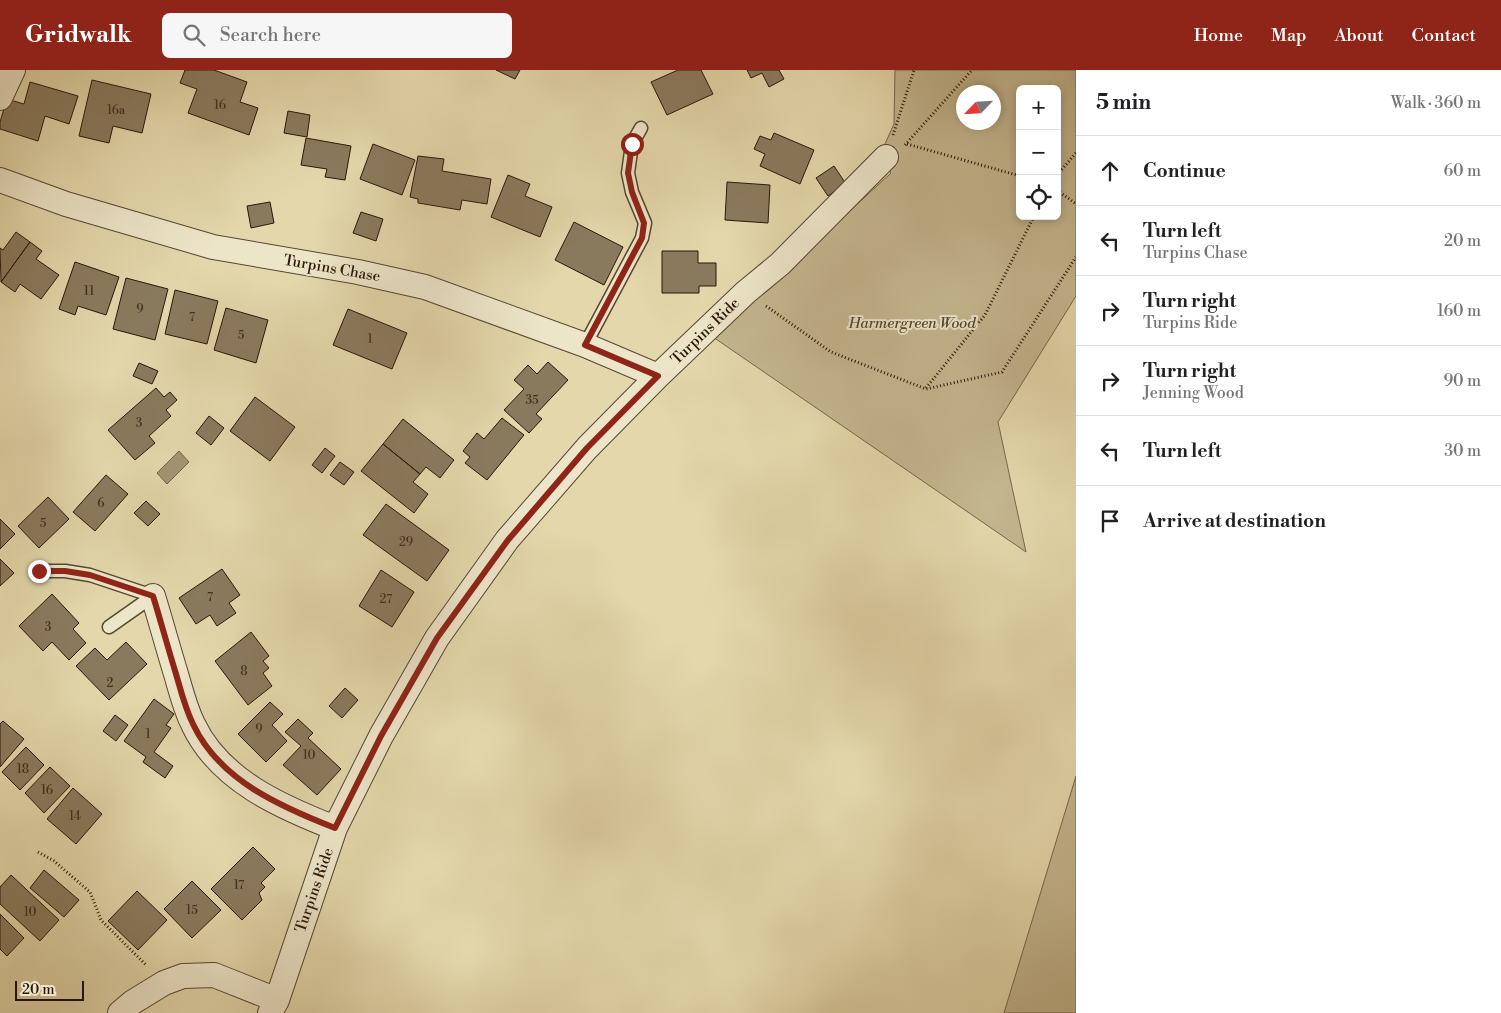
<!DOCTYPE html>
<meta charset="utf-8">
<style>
:root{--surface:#fff;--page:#f6f6f6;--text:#202124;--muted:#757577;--line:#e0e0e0;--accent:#8f2418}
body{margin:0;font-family:"Libre Bodoni",serif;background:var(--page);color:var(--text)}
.controls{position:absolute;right:15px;top:15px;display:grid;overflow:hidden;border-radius:8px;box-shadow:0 2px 8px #0003}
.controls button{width:45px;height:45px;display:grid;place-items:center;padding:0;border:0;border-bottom:1px solid var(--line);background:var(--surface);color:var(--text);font:25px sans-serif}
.compass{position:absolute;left:956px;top:15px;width:45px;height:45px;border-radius:50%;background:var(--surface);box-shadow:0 2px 8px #0003;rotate:245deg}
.scale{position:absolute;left:15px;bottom:12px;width:69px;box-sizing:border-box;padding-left:5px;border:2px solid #2a1608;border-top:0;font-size:14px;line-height:18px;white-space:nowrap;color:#2a1608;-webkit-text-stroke:4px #ede5c8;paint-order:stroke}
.stop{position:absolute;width:15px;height:15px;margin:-11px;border:4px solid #8f2418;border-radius:50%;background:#fff}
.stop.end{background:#8f2418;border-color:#fff;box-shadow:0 1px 5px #0008}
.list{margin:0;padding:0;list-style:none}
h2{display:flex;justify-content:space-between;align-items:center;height:65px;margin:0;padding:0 20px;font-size:21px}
h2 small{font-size:16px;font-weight:400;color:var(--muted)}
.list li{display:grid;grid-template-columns:32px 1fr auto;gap:15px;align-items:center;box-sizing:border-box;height:70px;padding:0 20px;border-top:1px solid var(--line)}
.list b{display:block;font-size:19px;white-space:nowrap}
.list p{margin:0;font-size:16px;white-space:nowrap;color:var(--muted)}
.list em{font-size:16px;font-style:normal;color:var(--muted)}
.icon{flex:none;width:28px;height:28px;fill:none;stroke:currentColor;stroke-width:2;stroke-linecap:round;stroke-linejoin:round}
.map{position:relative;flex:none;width:1076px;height:943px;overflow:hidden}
header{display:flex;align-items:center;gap:30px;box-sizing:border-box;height:70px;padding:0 25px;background:var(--accent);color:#fff}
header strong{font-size:24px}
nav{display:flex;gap:28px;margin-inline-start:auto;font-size:18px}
.search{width:350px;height:45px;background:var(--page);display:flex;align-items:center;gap:12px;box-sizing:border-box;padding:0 18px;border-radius:8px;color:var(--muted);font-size:19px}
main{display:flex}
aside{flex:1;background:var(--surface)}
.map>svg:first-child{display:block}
.green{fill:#c4b68f;stroke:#77664c;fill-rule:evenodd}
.water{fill:#a49574;stroke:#736249}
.building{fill:#8a7a5d;stroke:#2a1608}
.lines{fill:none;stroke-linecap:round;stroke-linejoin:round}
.service-casing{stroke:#584631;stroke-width:15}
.minor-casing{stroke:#584631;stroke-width:26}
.path{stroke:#2a1608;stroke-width:3;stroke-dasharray:1 2.5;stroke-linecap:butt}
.service{stroke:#ede5c8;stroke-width:12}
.minor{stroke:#ede5c8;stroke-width:24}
.route{stroke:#8f2418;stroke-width:6}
.labels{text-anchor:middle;stroke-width:4;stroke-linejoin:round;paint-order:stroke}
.number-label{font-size:12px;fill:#422f1d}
.street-label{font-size:15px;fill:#2a1608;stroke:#ede5c8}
.park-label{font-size:15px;font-style:italic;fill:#584630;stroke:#ede5c8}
</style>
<header>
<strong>Gridwalk</strong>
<div class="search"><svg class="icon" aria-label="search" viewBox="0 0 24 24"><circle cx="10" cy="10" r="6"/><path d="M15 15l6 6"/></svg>Search here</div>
<nav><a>Home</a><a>Map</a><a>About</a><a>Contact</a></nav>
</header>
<main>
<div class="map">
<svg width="1076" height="943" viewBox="0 0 1076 943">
<rect width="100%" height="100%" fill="#e3d7ab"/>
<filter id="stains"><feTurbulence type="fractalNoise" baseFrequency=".004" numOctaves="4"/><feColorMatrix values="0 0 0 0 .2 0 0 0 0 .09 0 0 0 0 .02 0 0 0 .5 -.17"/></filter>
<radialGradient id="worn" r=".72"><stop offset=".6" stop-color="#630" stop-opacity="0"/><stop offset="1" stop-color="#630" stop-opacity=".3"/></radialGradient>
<path class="green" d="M895,0H1076V226L998,352L1026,482L713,267L891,103L879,87L894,54ZM1020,19H1057V146H1020ZM964,22H994V52H964Z
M1076,706V943H1004Z"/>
<path class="water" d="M179,381L189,392L167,414L157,403Z"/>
<path class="building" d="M185,0H214L247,12L240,32L258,38L249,65L188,43L197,19L180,13Z
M496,0H520L515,9Z
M678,0H701L713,24L667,45L651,12Z
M747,0H779L784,9L769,17L762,3L751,8Z
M92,10L151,24L142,63L113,56L109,73L79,66Z
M30,12L78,26L69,54L45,46L38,71L0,59V52L7,29L24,34Z
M288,41L310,45L307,67L284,63Z
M774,63L814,80L800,114L760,96L765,84L754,79L760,66L771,70Z
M306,68L351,76L345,110L325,107L327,99L301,95Z
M373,74L415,90L402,125L360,109Z
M418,86L444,89L442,101L491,109L487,134L462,130L460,140L418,133V129L410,127Z
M834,96L846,114L828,126L816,108Z
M508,105L530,114L525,126L552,137L540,167L491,147Z
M727,112L770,115L768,153L725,150Z
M270,132L274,153L251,158L247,136Z
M361,142L383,149L376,171L353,163Z
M574,152L623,177L604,215L555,190Z
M16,162L30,172L1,212L0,178L3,180Z
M30,172L42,181L36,189L59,205L41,229L20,214L15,222L1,212Z
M662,181H698V193H716V216H699V223H662Z
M75,192L119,207L106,245L78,236L75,245L59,239Z
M126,208L168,219L155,270L113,259Z
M175,220L218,231L207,274L165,264Z
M226,238L268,250L256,293L214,280Z
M348,239L407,263L392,299L333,275Z
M548,292L568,310L536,344L542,349L529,363L504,340L524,319L514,310L528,295L537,304Z
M139,293L158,301L152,314L133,306Z
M156,318L164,327L170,322L177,330L166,340L171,346L149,366L155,373L135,390L108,360Z
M255,327L295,357L270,391L230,361Z
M209,346L224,358L211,375L196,363Z
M502,348L524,365L487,410L465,393L470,387L463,381L477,363L484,369Z
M403,349L454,390L440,408L426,397L420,404L383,374Z
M383,374L420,404L413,412L428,424L414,443L361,401Z
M325,378L335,386L322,403L312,395Z
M340,392L354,402L344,415L330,405Z
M106,405L128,424L95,461L73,442Z
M48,427L69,449L39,478L18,456Z
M146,431L160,444L148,456L134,443Z
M386,434L449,480L427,511L363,465Z
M0,449L15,464L0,479Z
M0,489L14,503L0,516Z
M222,499L240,525L229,533L236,543L217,556L210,545L196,554L179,528Z
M381,500L414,522L392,557L359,536Z
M52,524L79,553L73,559L86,573L69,590L52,572L43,581L19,556Z
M251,562L269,586L263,591L269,598L263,603L272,616L248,635L215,591Z
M126,572L147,594L109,630L76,596L95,578L107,590Z
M345,618L358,630L342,648L329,636Z
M154,629L174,644L166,655L171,658L154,682L173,696L165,708L143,692L146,687L124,671Z
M270,632L283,644L272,655L287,671L266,692L238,664Z
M115,645L128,655L116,671L103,661Z
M298,649L313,663L308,668L341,699L317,725L283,695L301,676L285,662Z
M3,651L24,669L0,697V654Z
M26,677L44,695L20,720L2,702Z
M50,697L70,716L44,743L25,723Z
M73,718L102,744L76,774L47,749Z
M253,777L275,799L261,813L265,817L259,823L262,830L242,850L211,819Z
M44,800L79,830L64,847L30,818Z
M11,805L59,850L40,871L0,834V817Z
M192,811L221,840L192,868L164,839Z
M137,821L167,850L138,880L108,851Z
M0,844L24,868L7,886L0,879Z"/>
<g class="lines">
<defs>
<path id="service" d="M585,275L642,168L645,153L632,122L628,103L632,74L641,58
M39,501H65L90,505L153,526
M109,557L153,526"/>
<path id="minor" d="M0,28L13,0
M0,110L66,134L213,177L358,202L425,217L585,275L658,306
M153,526C161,552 168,578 176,604C181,621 185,638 193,654C219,710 281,737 335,758
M120,943L133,932L164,913L183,906L214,905L277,930
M270,943L277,930L335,758L381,666L437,568L507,470L587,378L658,306L746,222L780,194L886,87"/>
</defs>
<use href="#service" class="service-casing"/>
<use href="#minor" class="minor-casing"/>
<path class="path" d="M893,65L914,0
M907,74L1020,106
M905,75L972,0
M1057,105L1076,83
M1057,120L1076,134
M766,236L831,282L926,319L1002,302L1076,187
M926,318L985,245L1034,146
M38,782L54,791L90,822L101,850L147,896"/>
<use href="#service" class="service"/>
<use href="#minor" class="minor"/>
</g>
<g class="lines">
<path class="route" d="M39,501H65L90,505L153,526C161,552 168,578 176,604C181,621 185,638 193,654C219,710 281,737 335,758L381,666L437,568L508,470L587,378L658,306L585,275L642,168L644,153L632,122L628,103L632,74"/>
</g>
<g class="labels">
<g class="number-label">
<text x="220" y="39">16</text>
<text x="116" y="44">16a</text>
<text x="89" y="225">11</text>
<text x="140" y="243">9</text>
<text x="192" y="251">7</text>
<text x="241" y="269">5</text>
<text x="370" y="273">1</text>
<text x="532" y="334">35</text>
<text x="139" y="357">3</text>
<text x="101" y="437">6</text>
<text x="43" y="457">5</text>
<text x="406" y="476">29</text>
<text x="210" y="531">7</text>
<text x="386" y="533">27</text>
<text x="48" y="561">3</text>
<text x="244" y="605">8</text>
<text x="110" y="617">2</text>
<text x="259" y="663">9</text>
<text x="148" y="668">1</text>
<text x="309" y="689">10</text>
<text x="23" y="703">18</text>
<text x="47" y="724">16</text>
<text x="75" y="750">14</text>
<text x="239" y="819">17</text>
<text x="192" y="844">15</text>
<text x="30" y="846">10</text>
</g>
<g class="street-label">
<text transform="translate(332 198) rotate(10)" y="5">Turpins Chase</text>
<text transform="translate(705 261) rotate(-44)" y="5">Turpins Ride</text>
<text transform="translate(314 820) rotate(-71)" y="5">Turpins Ride</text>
</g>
<g class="park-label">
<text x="912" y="258">Harmergreen Wood</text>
</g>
</g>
<rect width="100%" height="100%" filter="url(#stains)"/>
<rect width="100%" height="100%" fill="url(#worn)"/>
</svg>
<div class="controls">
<button>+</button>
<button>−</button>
<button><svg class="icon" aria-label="locate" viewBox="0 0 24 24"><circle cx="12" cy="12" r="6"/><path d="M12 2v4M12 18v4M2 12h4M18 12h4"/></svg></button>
</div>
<svg class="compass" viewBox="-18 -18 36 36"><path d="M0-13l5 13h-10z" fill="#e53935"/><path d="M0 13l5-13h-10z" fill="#757577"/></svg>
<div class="scale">20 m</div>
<div class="stop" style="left:632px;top:74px"></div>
<div class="stop end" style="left:39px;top:501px"></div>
</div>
<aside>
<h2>5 min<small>Walk · 360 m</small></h2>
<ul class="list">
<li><svg class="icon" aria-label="ahead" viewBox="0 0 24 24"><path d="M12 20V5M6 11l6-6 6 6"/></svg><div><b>Continue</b></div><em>60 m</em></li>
<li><svg class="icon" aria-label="left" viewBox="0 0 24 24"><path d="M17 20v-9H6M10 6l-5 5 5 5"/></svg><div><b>Turn left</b><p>Turpins Chase</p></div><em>20 m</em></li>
<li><svg class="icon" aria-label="right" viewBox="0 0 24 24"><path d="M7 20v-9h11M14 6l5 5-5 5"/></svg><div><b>Turn right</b><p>Turpins Ride</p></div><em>160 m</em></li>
<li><svg class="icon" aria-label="right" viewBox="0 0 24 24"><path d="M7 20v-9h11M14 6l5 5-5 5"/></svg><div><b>Turn right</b><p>Jenning Wood</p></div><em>90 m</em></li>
<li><svg class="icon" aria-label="left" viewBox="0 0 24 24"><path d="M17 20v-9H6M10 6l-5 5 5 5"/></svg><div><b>Turn left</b></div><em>30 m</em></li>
<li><svg class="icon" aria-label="arrive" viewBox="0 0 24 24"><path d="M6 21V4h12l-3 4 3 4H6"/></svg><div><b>Arrive at destination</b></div></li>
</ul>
</aside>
</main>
